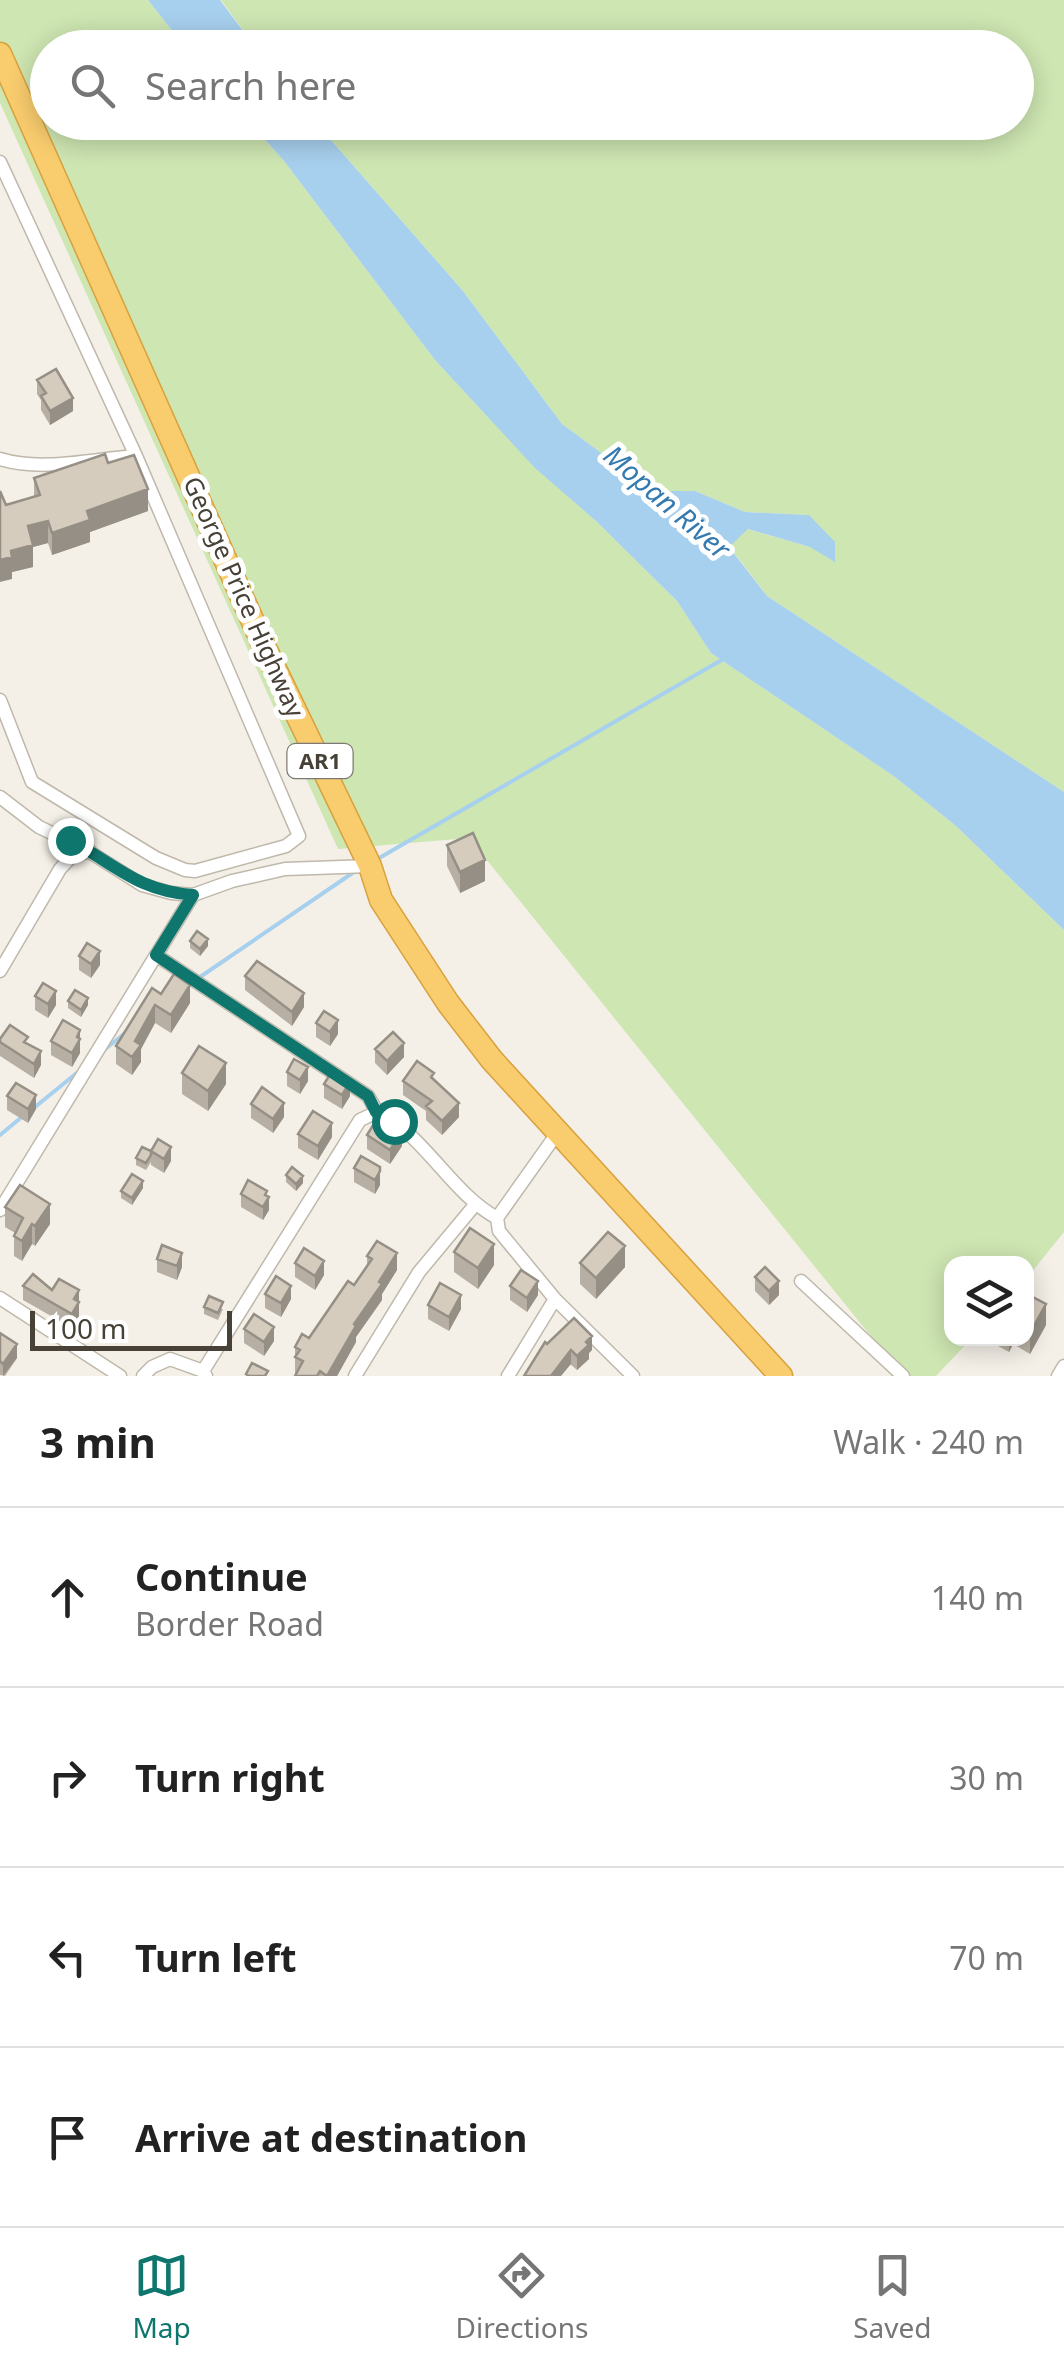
<!DOCTYPE html>
<meta charset="utf-8">
<style>
:root{--surface:#fff;--page:#f2f2f2;--text:#222;--muted:#767676;--line:#e0e0e0;--accent:#0f766e}
body{margin:0;font-family:"Noto Sans",sans-serif;background:var(--page);color:var(--text)}
.controls{position:absolute;right:30px;bottom:30px;display:grid;overflow:hidden;border-radius:20px;box-shadow:0 5px 25px #0003}
.controls button{width:90px;height:90px;display:grid;place-items:center;padding:0;border:0;border-bottom:2px solid var(--line);background:var(--surface);color:var(--text);font:50px sans-serif}
.scale{position:absolute;left:30px;bottom:25px;width:202px;box-sizing:border-box;padding-left:10px;border:5px solid #474137;border-top:0;font-size:28px;line-height:35px;white-space:nowrap;color:#474137;-webkit-text-stroke:8px #fff;paint-order:stroke}
.stop{position:absolute;width:30px;height:30px;margin:-22px;border:8px solid #0f766e;border-radius:50%;background:#fff}
.stop.end{background:#0f766e;border-color:#fff;box-shadow:0 2px 10px #0008}
.list{margin:0;padding:0;list-style:none}
h2{display:flex;justify-content:space-between;align-items:center;height:130px;margin:0;padding:0 40px;font-size:42px}
h2 small{font-size:32px;font-weight:400;color:var(--muted)}
.list li{display:grid;grid-template-columns:65px 1fr auto;gap:30px;align-items:center;box-sizing:border-box;height:180px;padding:0 40px;border-top:2px solid var(--line)}
.list b{display:block;font-size:38px;white-space:nowrap}
.list p{margin:0;font-size:32px;white-space:nowrap;color:var(--muted)}
.list em{font-size:32px;font-style:normal;color:var(--muted)}
.icon{flex:none;width:55px;height:55px;fill:none;stroke:currentColor;stroke-width:2;stroke-linecap:round;stroke-linejoin:round}
.map{position:relative;flex:none;width:1064px;height:1376px;overflow:hidden}
.search{position:absolute;background:var(--surface);box-shadow:0 5px 25px #0003;left:30px;right:30px;top:30px;height:110px;display:flex;align-items:center;gap:25px;box-sizing:border-box;padding:0 35px;border-radius:55px;color:var(--muted);font-size:38px}
.sheet{height:850px;background:var(--surface)}
nav{display:flex;justify-content:space-around;align-items:center;box-sizing:border-box;height:140px;border-top:2px solid var(--line);background:var(--surface);font-size:28px;color:var(--muted)}
nav a{display:grid;justify-items:center;gap:5px}
nav .on{color:var(--accent)}
.map>svg:first-child{display:block}
.green{fill:#cee6b2}
.water{fill:#a7d0ee}
.lines{fill:none;stroke-linecap:round;stroke-linejoin:round}
.stream{stroke:#a7d0ee;stroke-width:4}
.street-casing{stroke:#bfb8ab;stroke-width:15}
.highway-casing{stroke:#d8a13d;stroke-width:25}
.street{stroke:#fff;stroke-width:12}
.highway{stroke:#f9cc6e;stroke-width:22}
.wall{fill:#b7afa3}
.shaded-wall{fill:#958f85}
.building{fill:#d5ccbe;stroke:#958f85;stroke-width:2.5}
.route{stroke:#0f766e;stroke-width:12}
.labels{text-anchor:middle;stroke-width:10;stroke-linejoin:round;paint-order:stroke}
.shield{fill:#fff;stroke:#7e7a73;stroke-width:2.5}
.shield-label{font-size:22px;font-weight:bold;fill:#474137}
.street-label{font-size:25px;fill:#474137;stroke:#fff}
.water-label{font-size:28px;font-style:italic;fill:#337ab0;stroke:#fff}
</style>
<div class="map">
<svg width="1064" height="1376" viewBox="0 0 1064 1376">
<rect width="100%" height="100%" fill="#f4f0e8"/>
<path class="green" d="M0,0H148L185,47L48,48V122L250,123L284,161L435,360L535,467L596,521L677,601L711,653L895,777L956,826L1064,930V1232L1027,1278L1026,1264H952V1338L971,1339L936,1376H903L469,838L338,849L0,103Z
M221,0H1064V792L767,596L729,546L747,529L810,547L809,515L745,512L695,491H653L562,424L463,291L316,123L1016,122V48L255,47Z"/>
<path class="water" d="M148,0H220L255,47H185Z
M250,123H316L463,291L562,424L653,491H695L745,512L809,515L835,542V562L810,547L748,529L729,547L767,596L1064,792V930L956,826L895,777L711,653L677,601L596,521L535,468L435,360L284,161Z"/>
<g class="lines">
<path class="stream" d="M374,861L725,658
M200,977L357,870
M104,1050L124,1034
M35,1107L78,1072
M0,1135L23,1116"/>
<defs>
<path id="street" d="M0,162L136,456L299,836L286,846L195,871L185,870L156,858L32,782L0,700
M0,459C42,472 92,459 136,456
M0,797L39,827L85,849L142,885L171,893L193,895
M156,955L368,1096L377,1112
M0,971L60,869L72,856L90,851
M558,1132L497,1218L499,1231L555,1299L633,1376
M0,1210L193,895L232,881L285,869L370,866
M801,1281L903,1376
M0,1298L120,1376
M203,1371L360,1120L377,1112C425,1135 450,1192 497,1218
M143,1376L152,1367L170,1359L203,1371L206,1376
M355,1376L419,1272L474,1206
M508,1376L555,1299
M1058,1376L1064,1366"/>
<path id="highway" d="M0,54L262,642L370,866L381,900L448,1003L492,1060L781,1376"/>
</defs>
<use href="#street" class="street-casing"/>
<use href="#highway" class="highway-casing"/>
<use href="#street" class="street"/>
<use href="#highway" class="highway"/>
</g>
<path class="wall" d="M37,380L73,411L50,425L41,410V400L37,394Z
M108,463L148,511L90,532V542L52,555L48,543L33,547V567L12,572V579L6,505L34,497V478Z
M447,845L485,881L460,893L447,866Z
M190,941L208,946L200,956L190,948Z
M79,956L100,965L91,978L79,970Z
M245,976L304,1007L292,1026L245,990Z
M161,994L190,1003L171,1033L155,1023L141,1049V1062L132,1075L116,1064V1046Z
M35,996L56,1005L48,1018L35,1010Z
M68,1001L88,1005L81,1017L68,1008Z
M316,1023L338,1034L330,1046L316,1037Z
M0,1039L28,1044L41,1065L34,1078L0,1056Z
M51,1041L80,1053L72,1067L51,1055Z
M375,1049L404,1057L387,1075L375,1063Z
M287,1072L308,1081L300,1094L287,1086Z
M182,1073L226,1084L208,1111L182,1094Z
M434,1080L459,1117L442,1135L426,1120V1111L403,1095V1081Z
M324,1084L350,1096L342,1109L324,1098Z
M7,1096L36,1109L28,1123L7,1110Z
M251,1104L284,1117L273,1133L251,1118Z
M298,1134L332,1137L318,1160L298,1148Z
M367,1135L402,1146L390,1164L367,1149Z
M151,1151L171,1161L164,1173L151,1165V1162L146,1170L136,1165V1158Z
M361,1156L380,1185L375,1194L354,1182V1168Z
M286,1175L303,1183L296,1191L286,1182Z
M143,1188L132,1205L121,1198V1191Z
M241,1194L269,1210L263,1220L241,1207Z
M5,1207L50,1224L35,1246L32,1244L22,1261L14,1256V1236L15,1233L5,1227Z
M454,1252L494,1265L478,1289L454,1272Z
M367,1256L397,1270L382,1294V1300L356,1337V1342L337,1376H295V1347L309,1338L354,1285L367,1266Z
M157,1259L182,1267L177,1280L157,1272Z
M295,1263L324,1275L315,1290L295,1277Z
M580,1263L625,1267L596,1299L580,1284Z
M755,1277L779,1295L769,1305L755,1291Z
M23,1286L79,1290V1316L72,1328L23,1300Z
M510,1286L538,1295L527,1312L510,1300Z
M265,1294L291,1299L281,1317L265,1308Z
M1027,1294L1046,1325L1030,1354L1013,1344L1009,1352L998,1346V1338H1026Z
M428,1305L461,1309L449,1331L428,1319Z
M204,1307L223,1309L218,1320L204,1314Z
M244,1329L274,1341L264,1356L244,1343Z
M0,1333L17,1358L5,1376L0,1375Z
M547,1344L592,1350L589,1353V1359L577,1370Z"/>
<path class="shaded-wall" d="M73,398V411L50,425V411Z
M148,489V511L90,532V542L52,555V533L87,511Z
M48,521V543L33,547V567L12,572V579L0,582V560L11,551L28,526Z
M485,860V881L460,893V872Z
M208,939V946L200,956V949Z
M100,951V965L91,978V964Z
M190,985V1003L171,1033V1015Z
M56,991V1005L48,1018V1004Z
M304,993V1007L292,1026V1012Z
M88,998V1005L81,1017V1010Z
M155,1005V1023L141,1049V1062L132,1075V1057L135,1041Z
M338,1020V1034L330,1046V1032Z
M80,1030V1053L72,1067V1053L77,1037Z
M404,1043V1057L387,1075V1061Z
M41,1051V1065L34,1078V1064Z
M226,1063V1084L208,1111V1091Z
M308,1067V1081L300,1094V1080Z
M350,1082V1096L342,1109V1095Z
M36,1095V1109L28,1123V1109Z
M284,1103V1117L273,1133V1119Z
M459,1103V1117L442,1135V1121Z
M332,1123V1137L318,1160V1146Z
M402,1132V1146L390,1164V1150Z
M171,1147V1161L164,1173V1159Z
M380,1171V1185L375,1194V1180Z
M303,1176V1183L296,1191V1184Z
M143,1181V1188L132,1205V1198Z
M267,1191V1200L269,1197V1210L263,1220V1207Z
M50,1204V1224L35,1246V1226Z
M32,1224V1244L22,1261V1241Z
M494,1244V1265L478,1289V1268Z
M625,1246V1267L596,1299V1278Z
M182,1253V1267L177,1280V1266Z
M397,1253V1270L382,1294V1300L356,1337V1342L337,1376H327L354,1324Z
M324,1261V1275L315,1290V1276Z
M538,1281V1295L527,1312V1298Z
M779,1281V1295L769,1305V1291Z
M291,1286V1299L281,1317V1303Z
M79,1290V1316L72,1328L74,1299Z
M461,1295V1309L449,1331V1317Z
M1046,1304V1325L1030,1354V1333Z
M274,1327V1341L264,1356V1342Z
M592,1336V1350L589,1353V1359L577,1370V1356L586,1342Z
M1009,1338H1013V1344L1009,1352Z
M17,1344V1358L3,1376V1364Z
M571,1350V1364L561,1376H551Z"/>
<path class="building" d="M56,369L73,398L50,411L41,396L46,393L37,380Z
M105,454L108,463L134,455L148,489L87,511L90,520L52,533L48,521L28,526L33,545L11,551L12,557L0,560V491L6,505L40,495L34,478Z
M473,833L485,860L460,872L447,845Z
M197,931L208,939L200,949L190,941Z
M87,943L100,951L91,964L79,956Z
M257,961L304,993L292,1012L245,976Z
M174,974L190,985L171,1015L155,1005L135,1041L141,1045L132,1057L116,1046L152,988L161,994Z
M43,983L56,991L48,1004L35,996Z
M75,990L88,998L81,1010L68,1001Z
M324,1011L338,1020L330,1032L316,1023Z
M63,1020L80,1030L77,1037L80,1039L72,1053L51,1041Z
M10,1025L28,1037L24,1042L41,1051L34,1064L0,1042V1039Z
M393,1032L404,1043L387,1061L375,1049Z
M199,1046L226,1063L208,1091L182,1073Z
M294,1059L308,1067L300,1080L287,1072Z
M417,1061L434,1073L431,1077L459,1103L442,1121L426,1106L432,1101L403,1081Z
M332,1071L350,1082L342,1095L324,1084Z
M16,1083L36,1095L28,1109L7,1096Z
M262,1087L284,1103L273,1119L251,1104Z
M313,1111L332,1123L318,1146L298,1134Z
M379,1116L402,1132L390,1150L367,1135Z
M158,1139L171,1147L164,1159L151,1151Z
M142,1147L151,1151V1155L146,1163L136,1158Z
M361,1156L380,1167V1171L375,1180L354,1168Z
M292,1167L303,1176L296,1184L286,1175Z
M132,1174L143,1181L132,1198L121,1191Z
M248,1180L267,1191L265,1195L269,1197L263,1207L241,1194Z
M20,1185L50,1204L35,1226L32,1224L22,1241L14,1236L23,1218L5,1207Z
M470,1228L494,1244L478,1268L454,1252Z
M608,1232L625,1246L596,1278L580,1263Z
M377,1241L397,1253L379,1282L382,1284L354,1324L356,1326L327,1376L320,1371L317,1376H295L303,1361L295,1357L300,1350L295,1347L302,1334L309,1338L348,1281L354,1285L372,1259L367,1256Z
M162,1245L182,1253L177,1266L157,1259Z
M304,1248L324,1261L315,1276L295,1263Z
M765,1267L779,1281L769,1291L755,1277Z
M521,1270L538,1281L527,1298L510,1286Z
M33,1274L52,1290L59,1279L79,1290L74,1299L79,1302L72,1314L23,1286Z
M276,1276L291,1286L281,1303L265,1294Z
M440,1283L461,1295L449,1317L428,1305Z
M1027,1294L1046,1304L1030,1333L1026,1331Z
M209,1296L223,1302L218,1313L204,1307Z
M254,1314L274,1327L264,1342L244,1329Z
M574,1318L592,1336L586,1342L589,1345L577,1356L571,1350L551,1376H524L545,1342L547,1344Z
M0,1333L17,1344L3,1364L0,1361Z
M252,1363L268,1371L265,1376H249L246,1374Z"/>
<g class="lines">
<path class="route" d="M70,840C116,865 138,891 193,895L156,955L368,1096L376,1112L394,1121"/>
</g>
<g class="labels">
<rect class="shield" x="287.5" y="744" width="65" height="34" rx="8"/>
<g class="shield-label">
<text x="320" y="769">AR1</text>
</g>
<g class="street-label">
<text transform="translate(244 597) rotate(66)" y="9">George Price Highway</text>
</g>
<g class="water-label">
<text transform="translate(667 502) rotate(41)" y="10">Mopan River</text>
</g>
</g>
</svg>
<div class="controls">
<button><svg class="icon" aria-label="layers" viewBox="0 0 24 24"><path d="M12 4l9 5-9 5-9-5zM3 14l9 5 9-5"/></svg></button>
</div>
<div class="scale">100 m</div>
<div class="stop" style="left:394px;top:1121px"></div>
<div class="stop end" style="left:70px;top:840px"></div>
<div class="search"><svg class="icon" aria-label="search" viewBox="0 0 24 24"><circle cx="10" cy="10" r="6"/><path d="M15 15l6 6"/></svg>Search here</div>
</div>
<section class="sheet">
<h2>3 min<small>Walk · 240 m</small></h2>
<ul class="list">
<li><svg class="icon" aria-label="ahead" viewBox="0 0 24 24"><path d="M12 20V5M6 11l6-6 6 6"/></svg><div><b>Continue</b><p>Border Road</p></div><em>140 m</em></li>
<li><svg class="icon" aria-label="right" viewBox="0 0 24 24"><path d="M7 20v-9h11M14 6l5 5-5 5"/></svg><div><b>Turn right</b></div><em>30 m</em></li>
<li><svg class="icon" aria-label="left" viewBox="0 0 24 24"><path d="M17 20v-9H6M10 6l-5 5 5 5"/></svg><div><b>Turn left</b></div><em>70 m</em></li>
<li><svg class="icon" aria-label="arrive" viewBox="0 0 24 24"><path d="M6 21V4h12l-3 4 3 4H6"/></svg><div><b>Arrive at destination</b></div></li>
</ul>
</section>
<nav>
<a class="on"><svg class="icon" aria-label="map" viewBox="0 0 24 24"><path d="M3 6l6-2 6 2 6-2v14l-6 2-6-2-6 2zM9 4v14M15 6v14"/></svg>Map</a>
<a><svg class="icon" aria-label="directions" viewBox="0 0 24 24"><path d="M12 3l9 9-9 9-9-9zM9 14v-3h6M13 9l2 2-2 2"/></svg>Directions</a>
<a><svg class="icon" aria-label="saved" viewBox="0 0 24 24"><path d="M7 4h10v16l-5-4-5 4z"/></svg>Saved</a>
</nav>
